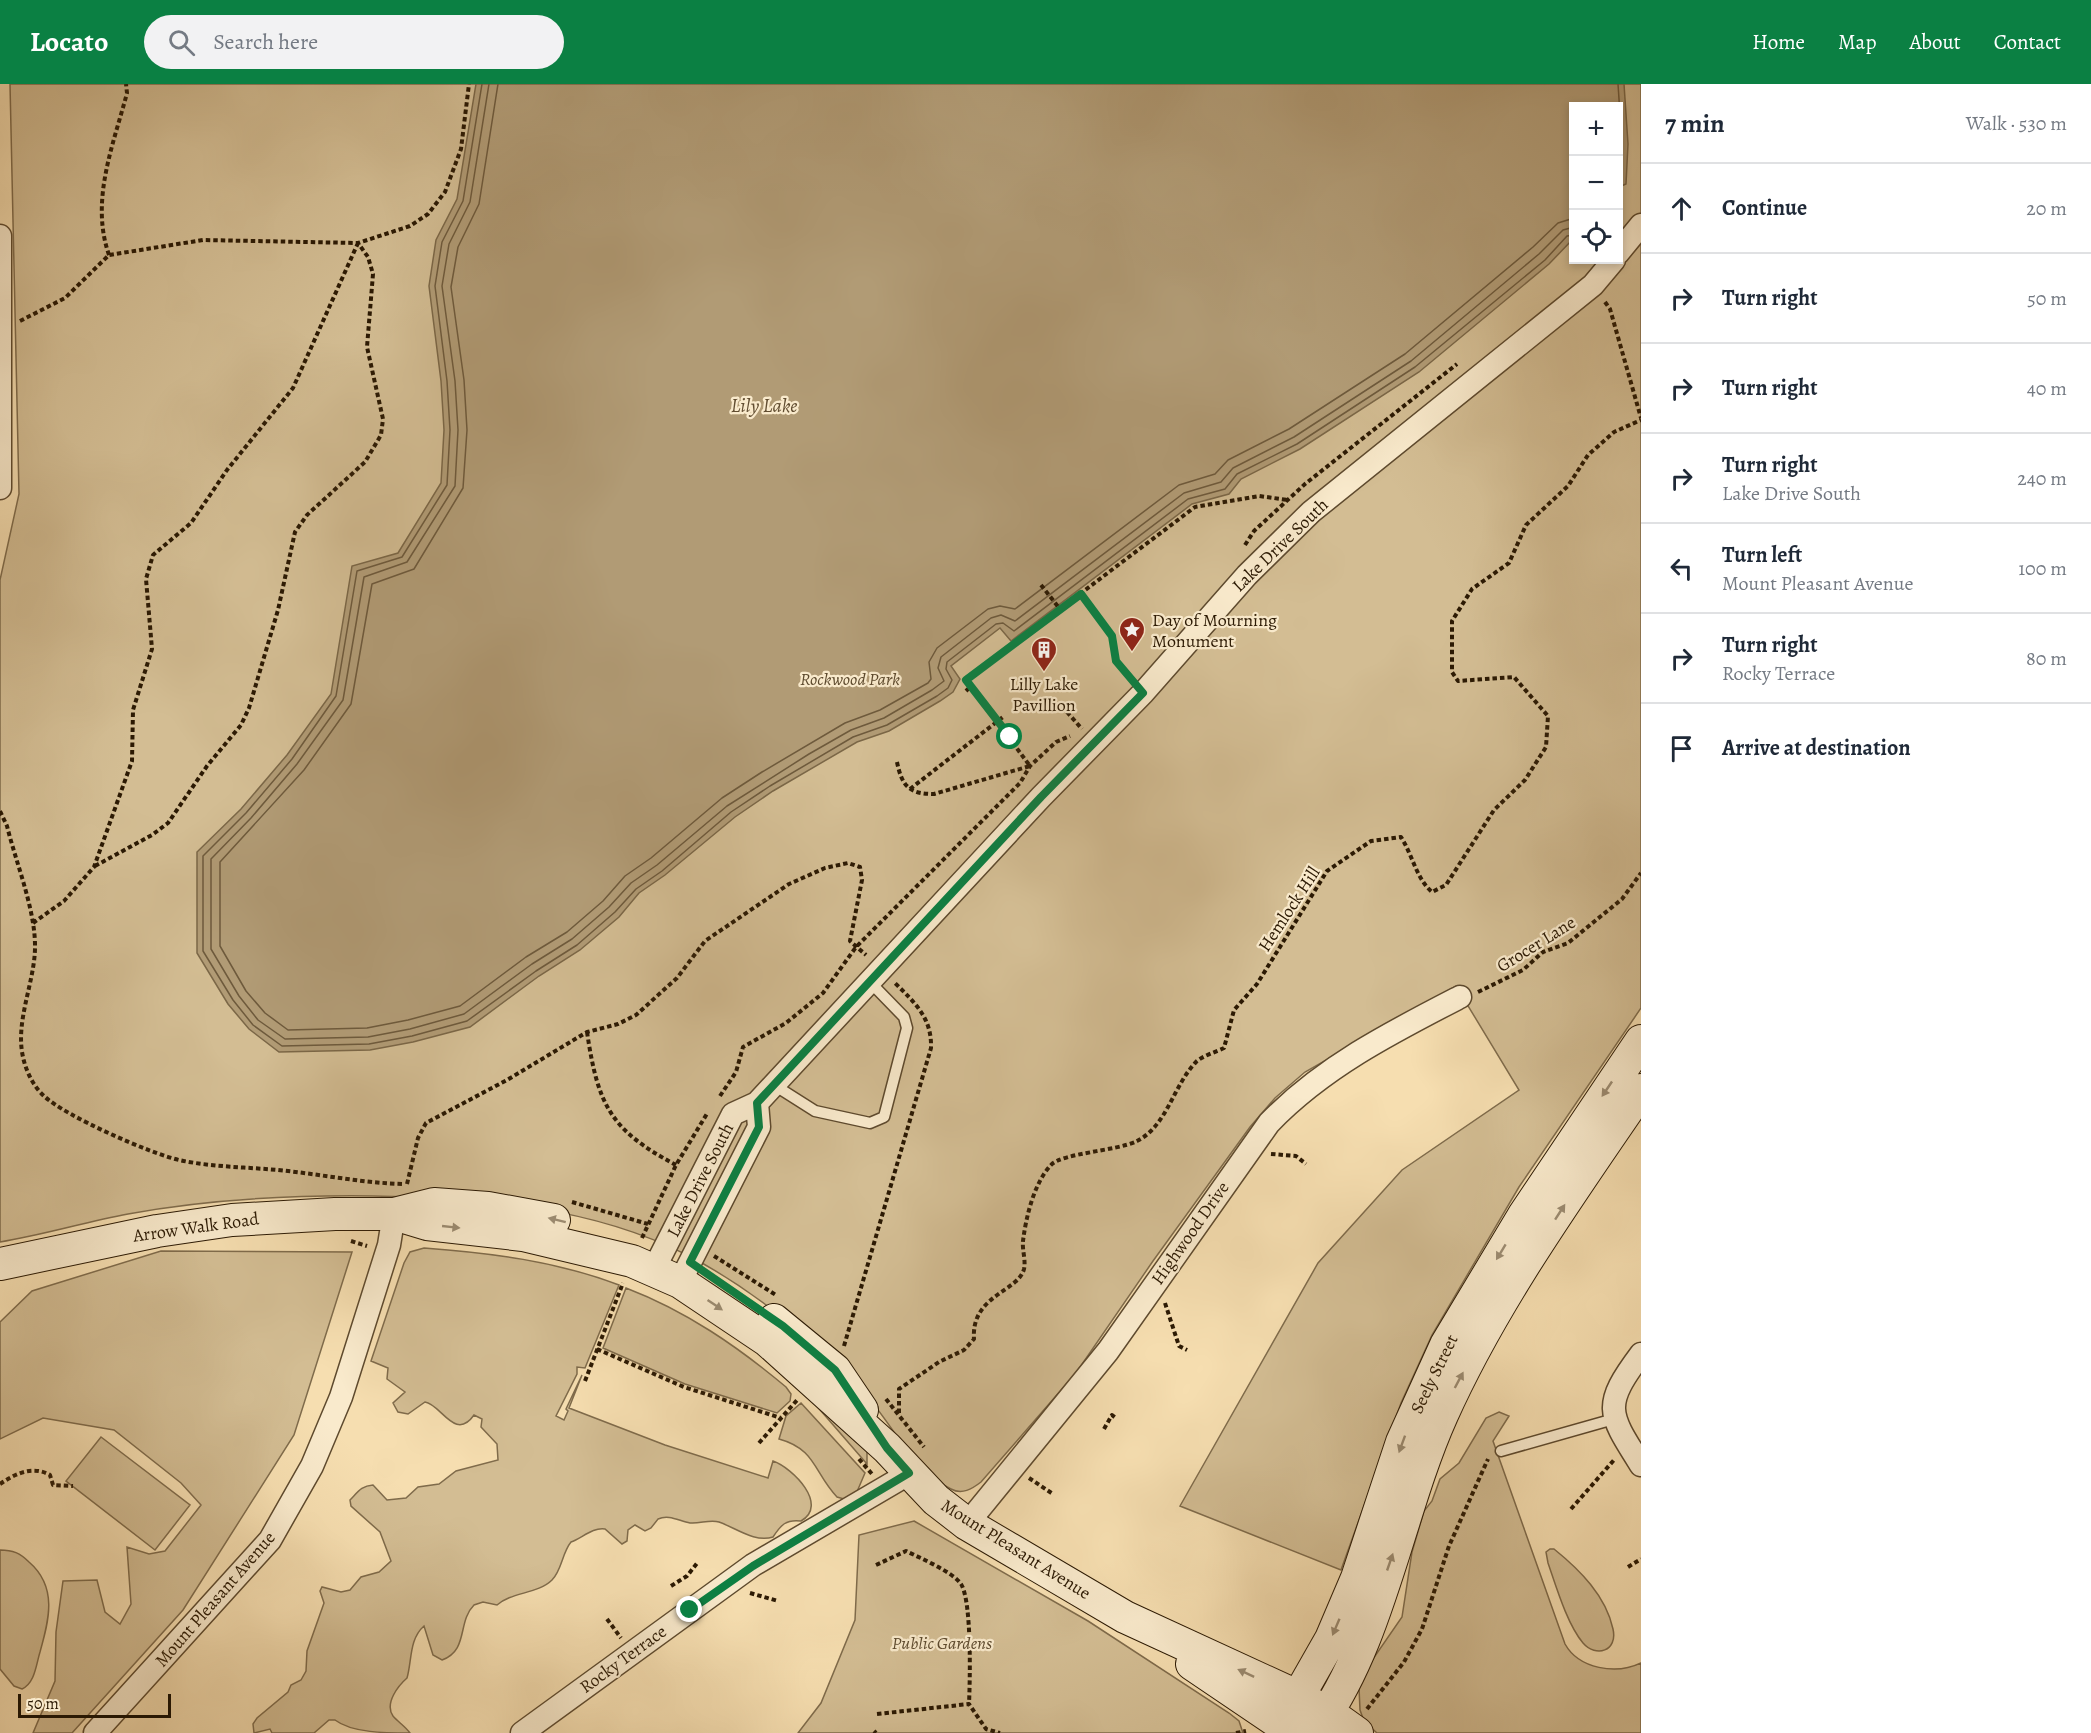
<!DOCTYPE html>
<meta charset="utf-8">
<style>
:root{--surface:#fff;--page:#f2f2f3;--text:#1f2937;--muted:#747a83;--line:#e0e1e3;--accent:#0b8043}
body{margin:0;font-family:Alegreya,serif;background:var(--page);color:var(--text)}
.controls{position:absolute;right:18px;top:18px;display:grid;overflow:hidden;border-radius:0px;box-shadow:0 3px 9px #0003}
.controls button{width:54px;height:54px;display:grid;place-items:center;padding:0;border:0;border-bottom:2px solid var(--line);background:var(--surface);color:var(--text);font:30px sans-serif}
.scale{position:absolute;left:18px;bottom:15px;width:153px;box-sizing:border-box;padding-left:6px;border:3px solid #2b1903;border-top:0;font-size:16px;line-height:21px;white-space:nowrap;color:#2b1903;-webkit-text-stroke:4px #f9eacc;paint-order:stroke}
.stop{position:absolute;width:18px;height:18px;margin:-14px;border:4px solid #0b8043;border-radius:50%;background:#fff}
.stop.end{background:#0b8043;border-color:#fff;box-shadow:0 2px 6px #0008}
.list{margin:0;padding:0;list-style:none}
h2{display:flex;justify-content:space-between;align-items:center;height:78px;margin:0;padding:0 24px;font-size:26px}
h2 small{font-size:20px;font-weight:400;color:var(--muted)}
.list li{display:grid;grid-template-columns:39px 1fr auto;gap:18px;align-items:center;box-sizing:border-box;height:90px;padding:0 24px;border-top:2px solid var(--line)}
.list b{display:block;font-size:22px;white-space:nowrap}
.list p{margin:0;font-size:20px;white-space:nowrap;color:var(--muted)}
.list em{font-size:20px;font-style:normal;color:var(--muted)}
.icon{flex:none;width:33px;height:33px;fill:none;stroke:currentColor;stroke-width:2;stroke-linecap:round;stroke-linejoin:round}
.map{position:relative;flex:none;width:1641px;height:1649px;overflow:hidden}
header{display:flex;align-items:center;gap:36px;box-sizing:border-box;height:84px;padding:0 30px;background:var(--accent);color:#fff}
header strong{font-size:28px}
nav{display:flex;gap:33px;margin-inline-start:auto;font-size:21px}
.search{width:420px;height:54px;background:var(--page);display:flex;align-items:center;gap:15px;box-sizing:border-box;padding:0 21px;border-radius:33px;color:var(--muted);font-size:22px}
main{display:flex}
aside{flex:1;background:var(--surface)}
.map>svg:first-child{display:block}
.green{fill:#d3bd93;stroke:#7f6b4b;stroke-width:1.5;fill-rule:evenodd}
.water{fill:#b19b75;stroke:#7b6747;stroke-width:1.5}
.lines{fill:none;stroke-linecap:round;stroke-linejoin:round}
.shore{stroke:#6e5a3c;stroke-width:1.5}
.lane-casing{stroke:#5e4a2e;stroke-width:13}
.street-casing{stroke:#5e4a2e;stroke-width:25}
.secondary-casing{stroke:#2b1903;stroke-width:34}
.path{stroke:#2b1903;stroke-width:4;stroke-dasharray:4.5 3;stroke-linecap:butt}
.lane{stroke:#f9eacc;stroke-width:10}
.street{stroke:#f9eacc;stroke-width:22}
.secondary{stroke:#f9eacc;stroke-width:32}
.oneway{fill:#9c8c72}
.route{stroke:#0b8043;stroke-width:8}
.labels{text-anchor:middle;stroke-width:4.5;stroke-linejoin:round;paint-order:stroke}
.street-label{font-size:18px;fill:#2b1903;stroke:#f9eacc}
.poi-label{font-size:18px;fill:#2b1903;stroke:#f9eacc;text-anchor:start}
.park-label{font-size:18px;font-style:italic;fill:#5d4a2e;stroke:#f9eacc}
.water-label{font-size:20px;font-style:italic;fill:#614d31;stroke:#f9eacc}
</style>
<header>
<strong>Locato</strong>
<div class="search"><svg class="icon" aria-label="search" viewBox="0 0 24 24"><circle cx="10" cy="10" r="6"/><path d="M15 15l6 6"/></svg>Search here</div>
<nav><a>Home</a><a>Map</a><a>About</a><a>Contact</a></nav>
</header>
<main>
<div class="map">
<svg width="1641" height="1649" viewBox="0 0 1641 1649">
<rect width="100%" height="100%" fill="#f6deb0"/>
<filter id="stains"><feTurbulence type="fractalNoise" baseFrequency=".00333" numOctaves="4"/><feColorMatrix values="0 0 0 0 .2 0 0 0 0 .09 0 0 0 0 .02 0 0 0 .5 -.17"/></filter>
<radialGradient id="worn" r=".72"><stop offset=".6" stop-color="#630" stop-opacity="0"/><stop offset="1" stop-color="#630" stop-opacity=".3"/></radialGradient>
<path class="green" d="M10,0H1641V924L1519,1103L1432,1251L1401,1319L1341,1486L1180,1422L1318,1179L1402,1086L1519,1006L1456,902L1305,988L1275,1014L1250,1043L1153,1177L1076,1289L981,1398C972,1405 962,1411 951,1405C914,1388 888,1333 860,1304C810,1253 751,1204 687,1171C591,1122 479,1114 373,1112C291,1111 209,1115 128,1130C85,1138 43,1151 0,1158V496L19,410ZM1574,22H1618V176H1574Z
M424,1164C491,1169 556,1177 619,1201L585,1284L577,1283V1290L556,1332L564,1336L568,1327L566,1325L582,1291L569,1324L665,1361L768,1394L773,1377C793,1384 829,1421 801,1437C786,1435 781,1441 773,1453C755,1459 736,1444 719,1438C710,1435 700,1440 690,1439C679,1437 669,1430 658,1435L651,1444L645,1447L635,1441L628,1446L627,1457L622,1460L605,1445C593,1443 582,1454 571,1458C562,1469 562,1486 552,1496C538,1510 511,1508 497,1521L483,1518L474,1521C457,1538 469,1566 442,1576L433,1571L424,1542C409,1555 412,1577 407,1594C399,1601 384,1619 393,1632C398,1638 405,1642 410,1649C386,1649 352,1649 335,1636H329L314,1649H272L270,1645L254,1649L253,1640L257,1634L288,1608L291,1601L301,1596L306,1587L307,1567L324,1519L320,1507L322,1503L341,1508L350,1506L361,1493L379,1488L391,1477L380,1448L351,1422L350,1416C358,1408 361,1402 373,1401L387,1416L406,1414L418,1403L439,1400L456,1387L498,1376L497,1360L481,1343L482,1335L474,1331C455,1358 441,1320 425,1318L408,1330L398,1328L393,1319L405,1308L387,1295L388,1284L371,1277L404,1179L410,1168Z
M161,1167L352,1168L294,1351L183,1526L72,1649H33L55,1597L56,1548L63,1497L97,1496L105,1528L120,1540L131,1520L127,1463L149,1470L165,1467L201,1421L181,1399L114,1346L43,1334L0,1355V1238L32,1207Z
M626,1204C686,1227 737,1262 786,1303L791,1310L790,1317L777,1329L685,1300L603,1264Z
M808,1312L867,1366V1380Z
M801,1319L865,1389L856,1410L844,1415L837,1413C814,1389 816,1365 779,1355L786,1332Z
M1499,1328L1509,1332L1493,1357L1565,1560C1579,1585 1616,1591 1641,1579V1649H1377L1364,1637L1360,1626L1359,1603L1366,1585L1402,1533L1412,1468L1424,1427L1432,1417L1440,1395L1459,1379L1486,1334Z
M101,1353L190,1421L155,1466L66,1397Z
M914,1437L1088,1537L1229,1629L1239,1637L1243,1649H798L821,1619L855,1536L859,1451Z
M1550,1465H1554C1580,1486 1606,1512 1613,1545C1618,1567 1596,1574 1583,1559C1567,1540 1556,1502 1548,1479L1546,1468Z
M0,1466C13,1466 20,1469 29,1478C58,1503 49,1536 40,1568C36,1581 35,1599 22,1605L14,1602L0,1585Z"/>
<path class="water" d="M476,0H1624L1628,60L1626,100L1619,103L1618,22H1574L1573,155L1549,180L1419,288L1300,365L1241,395L1229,410L1192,420L1011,557L1000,544L951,582L960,595L953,608L940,617L889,647L857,658L773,707L735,733L665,791L639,809L619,833L580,866L539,892L470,943L413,958L370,966L279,968L249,945L228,920L197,869V768L241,725L287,671L331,610L352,482L398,469L441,399L444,346L441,297L429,202L436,156L457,115Z"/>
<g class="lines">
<path class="shore" d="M482,0L463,117L442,158L435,202L447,297L450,346L447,401L402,473L357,487L336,612L292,675L246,729L203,772V867L233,916L253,941L282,962L369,960L412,952L467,937L536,887L577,861L615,828L636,805L662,787L731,728L770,702L853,653L887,641L937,612L948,604L952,596L946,585L947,578L996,540L1003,539L1014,547L1188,415L1225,405L1237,390L1297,360L1415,283L1545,176L1567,152L1574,151
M489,0L470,118L449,160L442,202L455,297L458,346L455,402L407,478L364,493L343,616L297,680L251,734L211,775V865L239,912L258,936L285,955L368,953L410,945L464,930L532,880L572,855L609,823L631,799L657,781L727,722L809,670L851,646L884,634L932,606L944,597L938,584L941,573L991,534L1001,531L1015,537L1184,409L1221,398L1233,384L1294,353L1411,277L1539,170L1563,146L1574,143
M498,0L479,120L458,163L451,203L464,296L467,346L463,404L414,485L372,500L351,620L304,686L220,778V862L246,907L265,929L288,946L367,944L408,936L460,922L526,873L567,848L603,817L625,792L651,774L722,714L762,688L845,639L880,626L928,599L931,595L929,578L937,564L988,525L1000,522L1015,525L1179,401L1215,390L1228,376L1289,345L1405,270L1533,163L1558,139L1574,134
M1618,0L1622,60L1618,97"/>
<defs>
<path id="lane" d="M774,1001L815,1027L870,1039L884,1033L907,944L904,933L869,897
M1501,1367L1614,1335"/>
<path id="street" d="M0,152V404
M1618,169L1641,141
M757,1019L1041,713L1143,609L1247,491L1311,428L1593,201L1614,176
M654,1185L733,1030L757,1019L759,1043L680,1198
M1641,1270C1602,1322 1608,1329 1641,1381
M967,1440L1108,1267L1269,1039C1323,983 1392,948 1460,913
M95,1649L270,1456L312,1382L341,1313L389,1161L394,1130
M522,1649L753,1481L910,1389"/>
<path id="secondary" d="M394,1130L427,1140L523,1151L632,1177L680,1198L768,1257L887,1364L936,1416L967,1440L1125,1533L1299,1613L1329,1629L1357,1649
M0,1180L157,1147L232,1136L335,1130H394L434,1120L488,1124L554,1136
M774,1236L835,1286L862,1326
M1192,1580L1294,1649
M1282,1641L1331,1555L1357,1494L1402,1358L1446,1261L1524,1131L1641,957
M1313,1649C1380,1561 1397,1431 1442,1331C1493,1217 1571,1109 1641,1006"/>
</defs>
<use href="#lane" class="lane-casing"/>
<use href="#street" class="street-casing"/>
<use href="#secondary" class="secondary-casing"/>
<path class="path" d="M109,171C90,117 113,62 127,9L126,0
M1605,218L1610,225L1641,334
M20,237L65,214L109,171L203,156L358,159L410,142L428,130L445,108L461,65L469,0
M1245,461L1254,447L1305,400L1457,280
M1041,501L1060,525
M1081,510L1108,545L1113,557L1116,577L1131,595
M966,607L971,602
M1067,628L1082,645
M897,678C902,703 910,710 934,710L1030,682L966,596L1195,423L1259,412L1288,416
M910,705L1003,633
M0,727L7,742C16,779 36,827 35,865C34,900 15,938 23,973C26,987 33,1002 44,1012C65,1032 149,1069 179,1076C211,1083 245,1083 278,1086C320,1090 361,1099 404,1100
M95,782L152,751L168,739L207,682L241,641L249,624L278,526L295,448L307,431L365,378L381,351L383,335L367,263L373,190L368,173L358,159
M33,839L64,817L94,783L132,677L133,626L152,565L146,495L153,471L191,439L227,386L293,304L358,159
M1478,908L1523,886L1543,868L1568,859L1622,815L1641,789
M587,948C598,1021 610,1046 676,1081
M720,1012L736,988L743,963L786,939L823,909L856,863L1020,699L1030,682L1056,658L1070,652
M1271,1070L1296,1072L1306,1080
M407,1100L418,1054L426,1039L507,996L587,948L618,940L636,931L677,894L705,857L789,800L825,784L848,779L860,783L862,796L850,857L866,871
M572,1118L648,1140
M642,1154L676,1081L708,1028
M351,1157L367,1162
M714,1172L776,1211
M1165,1219L1179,1262L1187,1266
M844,1262L931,964C932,934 915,919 895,899
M597,1265L684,1303L781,1334
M585,1297L623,1199
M886,1315L924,1363
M899,1329V1305L939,1278L964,1266L974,1255C971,1211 1018,1208 1024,1185C1026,1176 1022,1166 1023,1157C1026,1133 1034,1099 1051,1081C1062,1069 1117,1067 1137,1057C1167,1042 1173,1002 1196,978C1202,972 1216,968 1224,964L1234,926L1257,900L1327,787L1371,757L1401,753C1413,772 1416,794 1432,808L1446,801L1494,726L1525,696L1546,663L1548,632L1514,593L1458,597L1452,588V537L1472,505L1509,479L1526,441L1568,402L1588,371L1614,348L1641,336
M1104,1345L1112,1331L1117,1335
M759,1359L798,1315
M859,1375L872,1390
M1029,1394L1053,1410
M0,1400C15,1390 32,1381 50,1391L53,1401L73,1402
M1571,1425L1614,1376
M876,1481L906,1467C920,1474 953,1488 961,1500C972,1517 970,1598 969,1620
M1628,1483L1641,1475
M671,1502L687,1492L698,1478
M750,1509L778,1517
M607,1535L621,1554
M1367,1625L1404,1578L1422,1545L1449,1462L1488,1375
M877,1630L969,1620L986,1645L1000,1649
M874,1647L876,1649
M1236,1649L1246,1647"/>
<use href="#lane" class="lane"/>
<use href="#street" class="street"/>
<use href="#secondary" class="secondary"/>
</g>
<defs><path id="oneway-solid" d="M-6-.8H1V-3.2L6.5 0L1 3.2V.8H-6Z" transform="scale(1.5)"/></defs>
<g class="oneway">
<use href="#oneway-solid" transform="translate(1607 1005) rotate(124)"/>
<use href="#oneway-solid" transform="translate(1560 1128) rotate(-57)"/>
<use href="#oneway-solid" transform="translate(557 1136) rotate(-166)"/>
<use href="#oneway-solid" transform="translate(451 1143) rotate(6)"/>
<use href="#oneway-solid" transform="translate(1501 1168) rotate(121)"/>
<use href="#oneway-solid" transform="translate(715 1221) rotate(34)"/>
<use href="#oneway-solid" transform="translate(1459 1296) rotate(-62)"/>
<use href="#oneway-solid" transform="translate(1402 1360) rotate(110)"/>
<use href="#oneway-solid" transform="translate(1390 1478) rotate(-71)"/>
<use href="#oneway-solid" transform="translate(1336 1543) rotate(113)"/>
<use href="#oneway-solid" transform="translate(1246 1589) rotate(-155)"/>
</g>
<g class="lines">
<path class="route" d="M690,1526L753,1482L909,1389L887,1364L835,1286L783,1242L690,1178L759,1043L757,1019L1041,713L1143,609L1116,577L1112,552L1081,510L966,596L1010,653"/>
</g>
<defs>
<symbol id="sight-pin" viewBox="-11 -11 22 30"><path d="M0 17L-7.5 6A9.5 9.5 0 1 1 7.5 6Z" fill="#8f2418" stroke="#f9eacc"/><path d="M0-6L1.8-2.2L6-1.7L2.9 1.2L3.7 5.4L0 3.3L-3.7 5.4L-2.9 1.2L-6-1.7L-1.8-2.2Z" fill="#fff"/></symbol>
<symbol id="building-pin" viewBox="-11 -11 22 30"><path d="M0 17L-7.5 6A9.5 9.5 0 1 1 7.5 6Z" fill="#8f2418" stroke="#f9eacc"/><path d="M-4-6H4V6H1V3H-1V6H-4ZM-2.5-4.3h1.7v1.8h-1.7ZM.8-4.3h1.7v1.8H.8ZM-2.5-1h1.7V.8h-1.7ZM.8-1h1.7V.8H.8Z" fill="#fff"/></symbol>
</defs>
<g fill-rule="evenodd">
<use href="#sight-pin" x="1117" y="531" width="30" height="40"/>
<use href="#building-pin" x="1029" y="551" width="30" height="40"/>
</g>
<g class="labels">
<g class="street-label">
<text transform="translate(1280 461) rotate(-44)" y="6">Lake Drive South</text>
<text transform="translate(1289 825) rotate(-57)" y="6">Hemlock Hill</text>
<text transform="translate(1536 860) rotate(-32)" y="6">Grocer Lane</text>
<text transform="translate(700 1096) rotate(-63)" y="6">Lake Drive South</text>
<text transform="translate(196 1143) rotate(-8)" y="6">Arrow Walk Road</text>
<text transform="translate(1190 1149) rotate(-55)" y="6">Highwood Drive</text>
<text transform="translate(1434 1290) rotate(-64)" y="6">Seely Street</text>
<text transform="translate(1016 1465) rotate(32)" y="6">Mount Pleasant Avenue</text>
<text transform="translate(215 1515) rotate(-49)" y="6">Mount Pleasant Avenue</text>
<text transform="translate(623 1575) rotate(-36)" y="6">Rocky Terrace</text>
</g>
<g class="poi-label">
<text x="1152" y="542">Day of Mourning<tspan x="1152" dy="21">Monument</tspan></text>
<text x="1044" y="606" text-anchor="middle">Lilly Lake<tspan x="1044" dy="21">Pavillion</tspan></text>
</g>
<g class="park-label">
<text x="850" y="601">Rockwood Park</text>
<text x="942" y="1565">Public Gardens</text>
</g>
<g class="water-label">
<text x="764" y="328">Lily Lake</text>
</g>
</g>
<rect width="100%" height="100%" filter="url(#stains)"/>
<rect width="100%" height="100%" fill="url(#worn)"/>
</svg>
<div class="controls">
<button>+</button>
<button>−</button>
<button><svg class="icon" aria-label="locate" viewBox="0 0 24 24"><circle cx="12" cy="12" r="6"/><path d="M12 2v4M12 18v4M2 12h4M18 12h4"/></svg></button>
</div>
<div class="scale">50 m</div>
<div class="stop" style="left:1010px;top:653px"></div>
<div class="stop end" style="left:690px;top:1526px"></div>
</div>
<aside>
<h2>7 min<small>Walk · 530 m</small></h2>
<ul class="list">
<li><svg class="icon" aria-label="ahead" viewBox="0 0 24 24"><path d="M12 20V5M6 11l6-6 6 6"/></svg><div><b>Continue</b></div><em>20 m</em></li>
<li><svg class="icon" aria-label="right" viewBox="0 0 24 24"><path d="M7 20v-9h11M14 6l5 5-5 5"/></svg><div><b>Turn right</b></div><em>50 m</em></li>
<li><svg class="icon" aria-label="right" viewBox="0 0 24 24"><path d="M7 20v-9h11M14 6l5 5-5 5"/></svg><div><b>Turn right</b></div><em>40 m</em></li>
<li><svg class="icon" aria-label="right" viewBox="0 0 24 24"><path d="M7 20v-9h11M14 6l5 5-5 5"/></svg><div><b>Turn right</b><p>Lake Drive South</p></div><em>240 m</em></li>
<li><svg class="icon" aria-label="left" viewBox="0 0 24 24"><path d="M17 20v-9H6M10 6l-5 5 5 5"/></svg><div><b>Turn left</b><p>Mount Pleasant Avenue</p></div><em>100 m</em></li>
<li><svg class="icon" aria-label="right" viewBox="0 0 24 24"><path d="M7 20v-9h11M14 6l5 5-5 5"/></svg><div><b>Turn right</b><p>Rocky Terrace</p></div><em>80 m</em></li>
<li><svg class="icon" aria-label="arrive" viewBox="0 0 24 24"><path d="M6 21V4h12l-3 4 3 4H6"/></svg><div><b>Arrive at destination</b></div></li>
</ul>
</aside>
</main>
